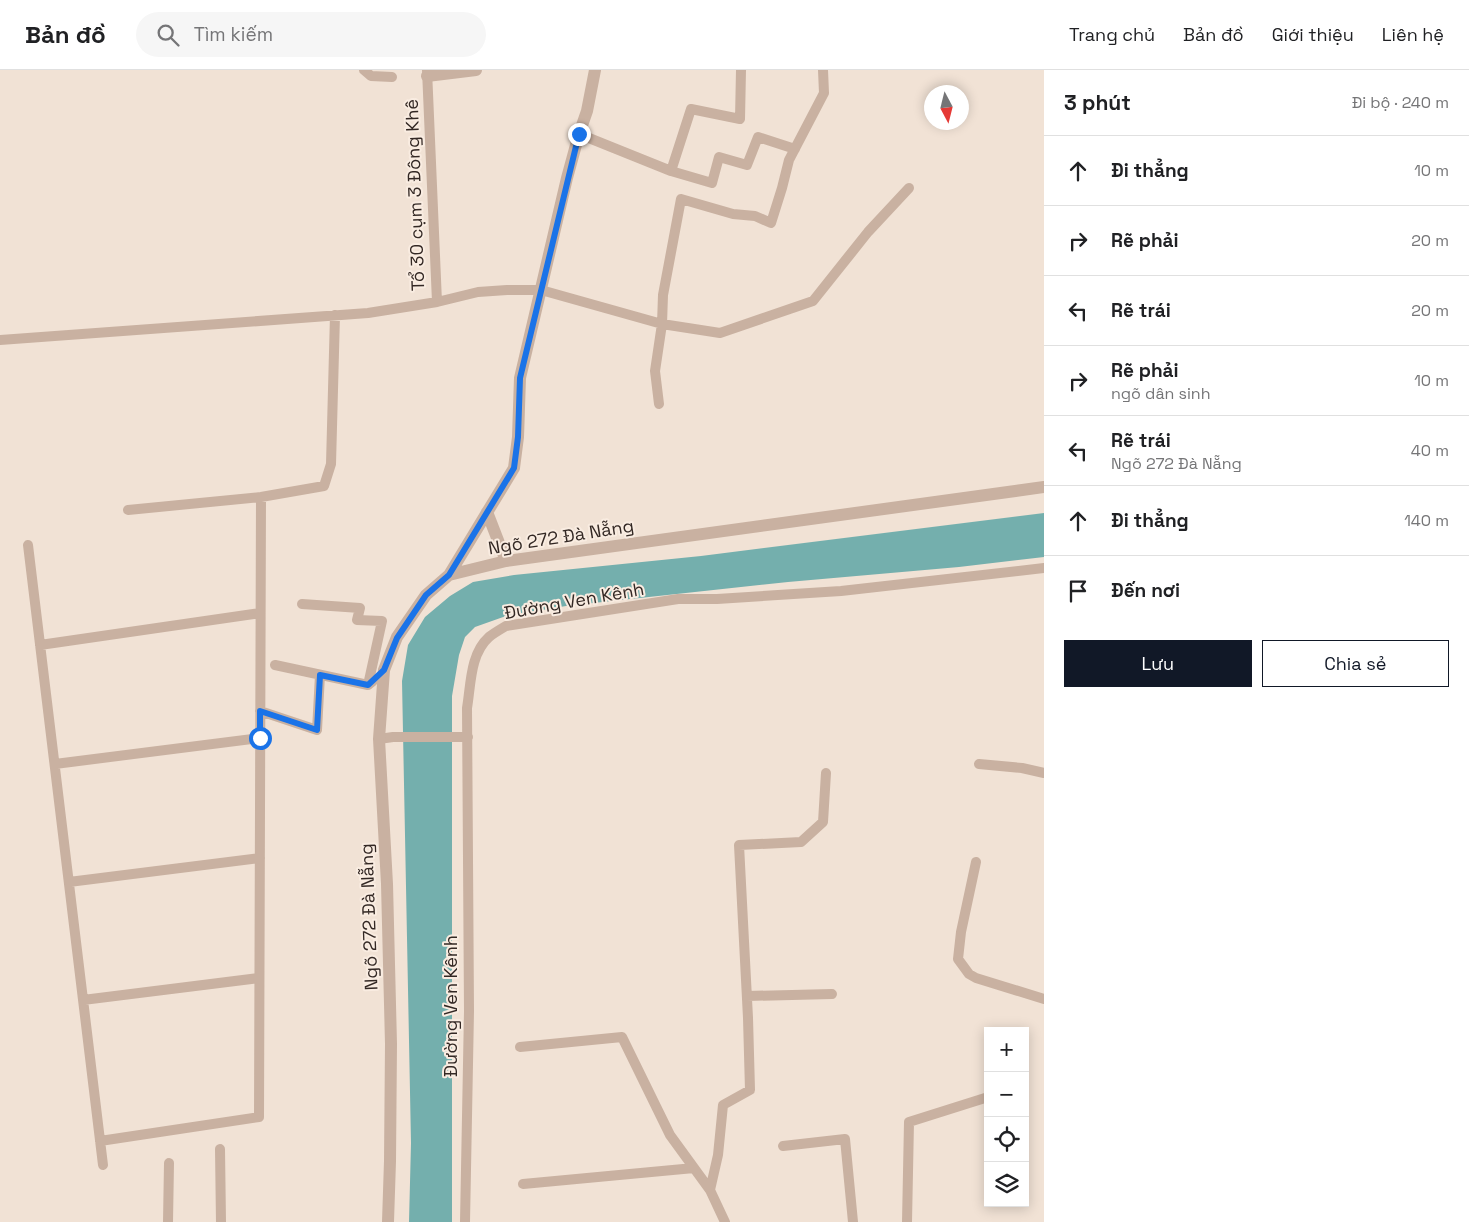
<!DOCTYPE html>
<html lang="vi">
<meta charset="utf-8">
<style>
:root{--surface:#fff;--page:#f6f6f6;--text:#202124;--muted:#757577;--line:#e0e0e0;--accent:#111827}
body{margin:0;font-family:"Space Grotesk",sans-serif;background:var(--page);color:var(--text)}
.controls{position:absolute;right:15px;bottom:15px;display:grid;overflow:hidden;border-radius:0px;box-shadow:0 2px 12px #0003}
.controls button{width:45px;height:45px;display:grid;place-items:center;padding:0;border:0;border-bottom:1px solid var(--line);background:var(--surface);color:var(--text);font:25px sans-serif}
.compass{position:absolute;left:924px;top:15px;width:45px;height:45px;border-radius:50%;background:var(--surface);box-shadow:0 2px 12px #0003;rotate:173deg}
.stop{position:absolute;width:15px;height:15px;margin:-11px;border:4px solid #1a73e8;border-radius:50%;background:#fff}
.stop.end{background:#1a73e8;border-color:#fff;box-shadow:0 1px 5px #0008}
.list{margin:0;padding:0;list-style:none}
h2{display:flex;justify-content:space-between;align-items:center;height:65px;margin:0;padding:0 20px;font-size:21px}
h2 small{font-size:16px;font-weight:400;color:var(--muted)}
.list li{display:grid;grid-template-columns:32px 1fr auto;gap:15px;align-items:center;box-sizing:border-box;height:70px;padding:0 20px;border-top:1px solid var(--line)}
.list b{display:block;font-size:19px;white-space:nowrap}
.list p{margin:0;font-size:16px;white-space:nowrap;color:var(--muted)}
.list em{font-size:16px;font-style:normal;color:var(--muted)}
.actions{display:flex;gap:10px;padding:15px 20px}
.actions a{flex:1;padding:11px 0;border:1px solid var(--accent);border-radius:0px;text-align:center;font-size:18px;color:var(--accent)}
.actions .main{background:var(--accent);color:#fff}
.icon{flex:none;width:28px;height:28px;fill:none;stroke:currentColor;stroke-width:2;stroke-linecap:round;stroke-linejoin:round}
.map{position:relative;flex:none;width:1044px;height:1152px;overflow:hidden}
header{display:flex;align-items:center;gap:30px;box-sizing:border-box;height:70px;padding:0 25px;background:var(--surface);border-bottom:1px solid var(--line)}
header strong{font-size:24px}
nav{display:flex;gap:28px;margin-inline-start:auto;font-size:18px}
.search{width:350px;height:45px;background:var(--page);display:flex;align-items:center;gap:12px;box-sizing:border-box;padding:0 18px;border-radius:28px;color:var(--muted);font-size:19px}
main{display:flex}
aside{flex:1;background:var(--surface)}
.map>svg:first-child{display:block}
.water{fill:#74afad}
.lines{fill:none;stroke-linecap:round;stroke-linejoin:round}
.lane{stroke:#c9b1a1;stroke-width:10}
.street{stroke:#c9b1a1;stroke-width:12}
.route{stroke:#1a73e8;stroke-width:6}
.labels{text-anchor:middle;stroke-width:4;stroke-linejoin:round;paint-order:stroke}
.street-label{font-size:18px;fill:#332824;stroke:#f9ece1}
</style>
<header>
<strong>Bản đồ</strong>
<div class="search"><svg class="icon" aria-label="search" viewBox="0 0 24 24"><circle cx="10" cy="10" r="6"/><path d="M15 15l6 6"/></svg>Tìm kiếm</div>
<nav><a>Trang chủ</a><a>Bản đồ</a><a>Giới thiệu</a><a>Liên hệ</a></nav>
</header>
<main>
<div class="map">
<svg width="1044" height="1152" viewBox="0 0 1044 1152">
<rect width="100%" height="100%" fill="#f1e2d5"/>
<path class="water" d="M1044,443V487L959,497L788,512L566,536L506,546L475,557L465,567L459,585L452,626V1152H409L411,1073L402,611L408,575L425,547L450,526L473,512L514,505L701,486Z"/>
<g class="lines">
<path class="lane" d="M364,0L371,6L392,7
M427,0L437,232
M579,64L671,101L691,39L740,49L741,0
M671,101L712,113L719,87L747,95L758,67L795,79
M0,270L368,243L437,232L478,222L507,220H541L662,254L720,263L813,231L868,162L909,118
M659,334L655,301L662,254L663,225L681,129L733,144L755,146L771,153L782,118L789,90L824,23L823,0
M128,440L261,427L324,416L331,394L335,245
M28,475L103,1095
M302,534L360,538L357,550L382,551L368,615
M40,575L260,543
M275,595L368,615L373,611
M260,641L317,660L320,605
M379,669L393,667H468
M55,694L260,668
M979,694L1022,698L1044,703
M976,792L961,862L958,889L969,904L976,908L1044,929
M69,812L260,788
M747,926L832,924
M83,930L259,908
M520,977L622,967L670,1065L710,1120L725,1152
M100,1071L259,1047L261,427
M783,1076L845,1069L853,1152
M220,1079L221,1152
M523,1114L694,1098
M710,1120L718,1085L723,1035L750,1020L748,948L739,775L801,772L823,752L826,703
M168,1152L169,1093
M465,1152L469,941L467,638C471,614 470,584 489,567C494,563 501,559 506,556L678,529H717L841,521L1044,498
M907,1152L909,1052L985,1028"/>
<path class="street" d="M427,6L476,0
M487,442L506,491
M449,505L514,398L518,367L520,308L567,108L579,64L587,41L595,0
M388,1152L390,1091L391,974L387,814L379,669L384,600L397,567L426,525L449,505L506,491L1044,417"/>
</g>
<g class="lines">
<path class="route" d="M260,668V641L317,660L320,605L368,615L384,600L397,568L426,525L449,505L514,398L518,367L520,308L579,64"/>
</g>
<g class="labels">
<g class="street-label">
<text transform="translate(415 125) rotate(-92)" y="6">Tổ 30 cụm 3 Đông Khê</text>
<text transform="translate(561 467) rotate(-9)" y="6">Ngõ 272 Đà Nẵng</text>
<text transform="translate(574 531) rotate(-10)" y="6">Đường Ven Kênh</text>
<text transform="translate(369 847) rotate(-92)" y="6">Ngõ 272 Đà Nẵng</text>
<text transform="translate(451 936) rotate(-90)" y="6">Đường Ven Kênh</text>
</g>
</g>
</svg>
<div class="controls">
<button>+</button>
<button>−</button>
<button><svg class="icon" aria-label="locate" viewBox="0 0 24 24"><circle cx="12" cy="12" r="6"/><path d="M12 2v4M12 18v4M2 12h4M18 12h4"/></svg></button>
<button><svg class="icon" aria-label="layers" viewBox="0 0 24 24"><path d="M12 4l9 5-9 5-9-5zM3 14l9 5 9-5"/></svg></button>
</div>
<svg class="compass" viewBox="-18 -18 36 36"><path d="M0-13l5 13h-10z" fill="#e53935"/><path d="M0 13l5-13h-10z" fill="#757577"/></svg>
<div class="stop" style="left:260px;top:668px"></div>
<div class="stop end" style="left:579px;top:64px"></div>
</div>
<aside>
<h2>3 phút<small>Đi bộ · 240 m</small></h2>
<ul class="list">
<li><svg class="icon" aria-label="ahead" viewBox="0 0 24 24"><path d="M12 20V5M6 11l6-6 6 6"/></svg><div><b>Đi thẳng</b></div><em>10 m</em></li>
<li><svg class="icon" aria-label="right" viewBox="0 0 24 24"><path d="M7 20v-9h11M14 6l5 5-5 5"/></svg><div><b>Rẽ phải</b></div><em>20 m</em></li>
<li><svg class="icon" aria-label="left" viewBox="0 0 24 24"><path d="M17 20v-9H6M10 6l-5 5 5 5"/></svg><div><b>Rẽ trái</b></div><em>20 m</em></li>
<li><svg class="icon" aria-label="right" viewBox="0 0 24 24"><path d="M7 20v-9h11M14 6l5 5-5 5"/></svg><div><b>Rẽ phải</b><p>ngõ dân sinh</p></div><em>10 m</em></li>
<li><svg class="icon" aria-label="left" viewBox="0 0 24 24"><path d="M17 20v-9H6M10 6l-5 5 5 5"/></svg><div><b>Rẽ trái</b><p>Ngõ 272 Đà Nẵng</p></div><em>40 m</em></li>
<li><svg class="icon" aria-label="ahead" viewBox="0 0 24 24"><path d="M12 20V5M6 11l6-6 6 6"/></svg><div><b>Đi thẳng</b></div><em>140 m</em></li>
<li><svg class="icon" aria-label="arrive" viewBox="0 0 24 24"><path d="M6 21V4h12l-3 4 3 4H6"/></svg><div><b>Đến nơi</b></div></li>
</ul>
<div class="actions"><a class="main">Lưu</a><a>Chia sẻ</a></div>
</aside>
</main>
